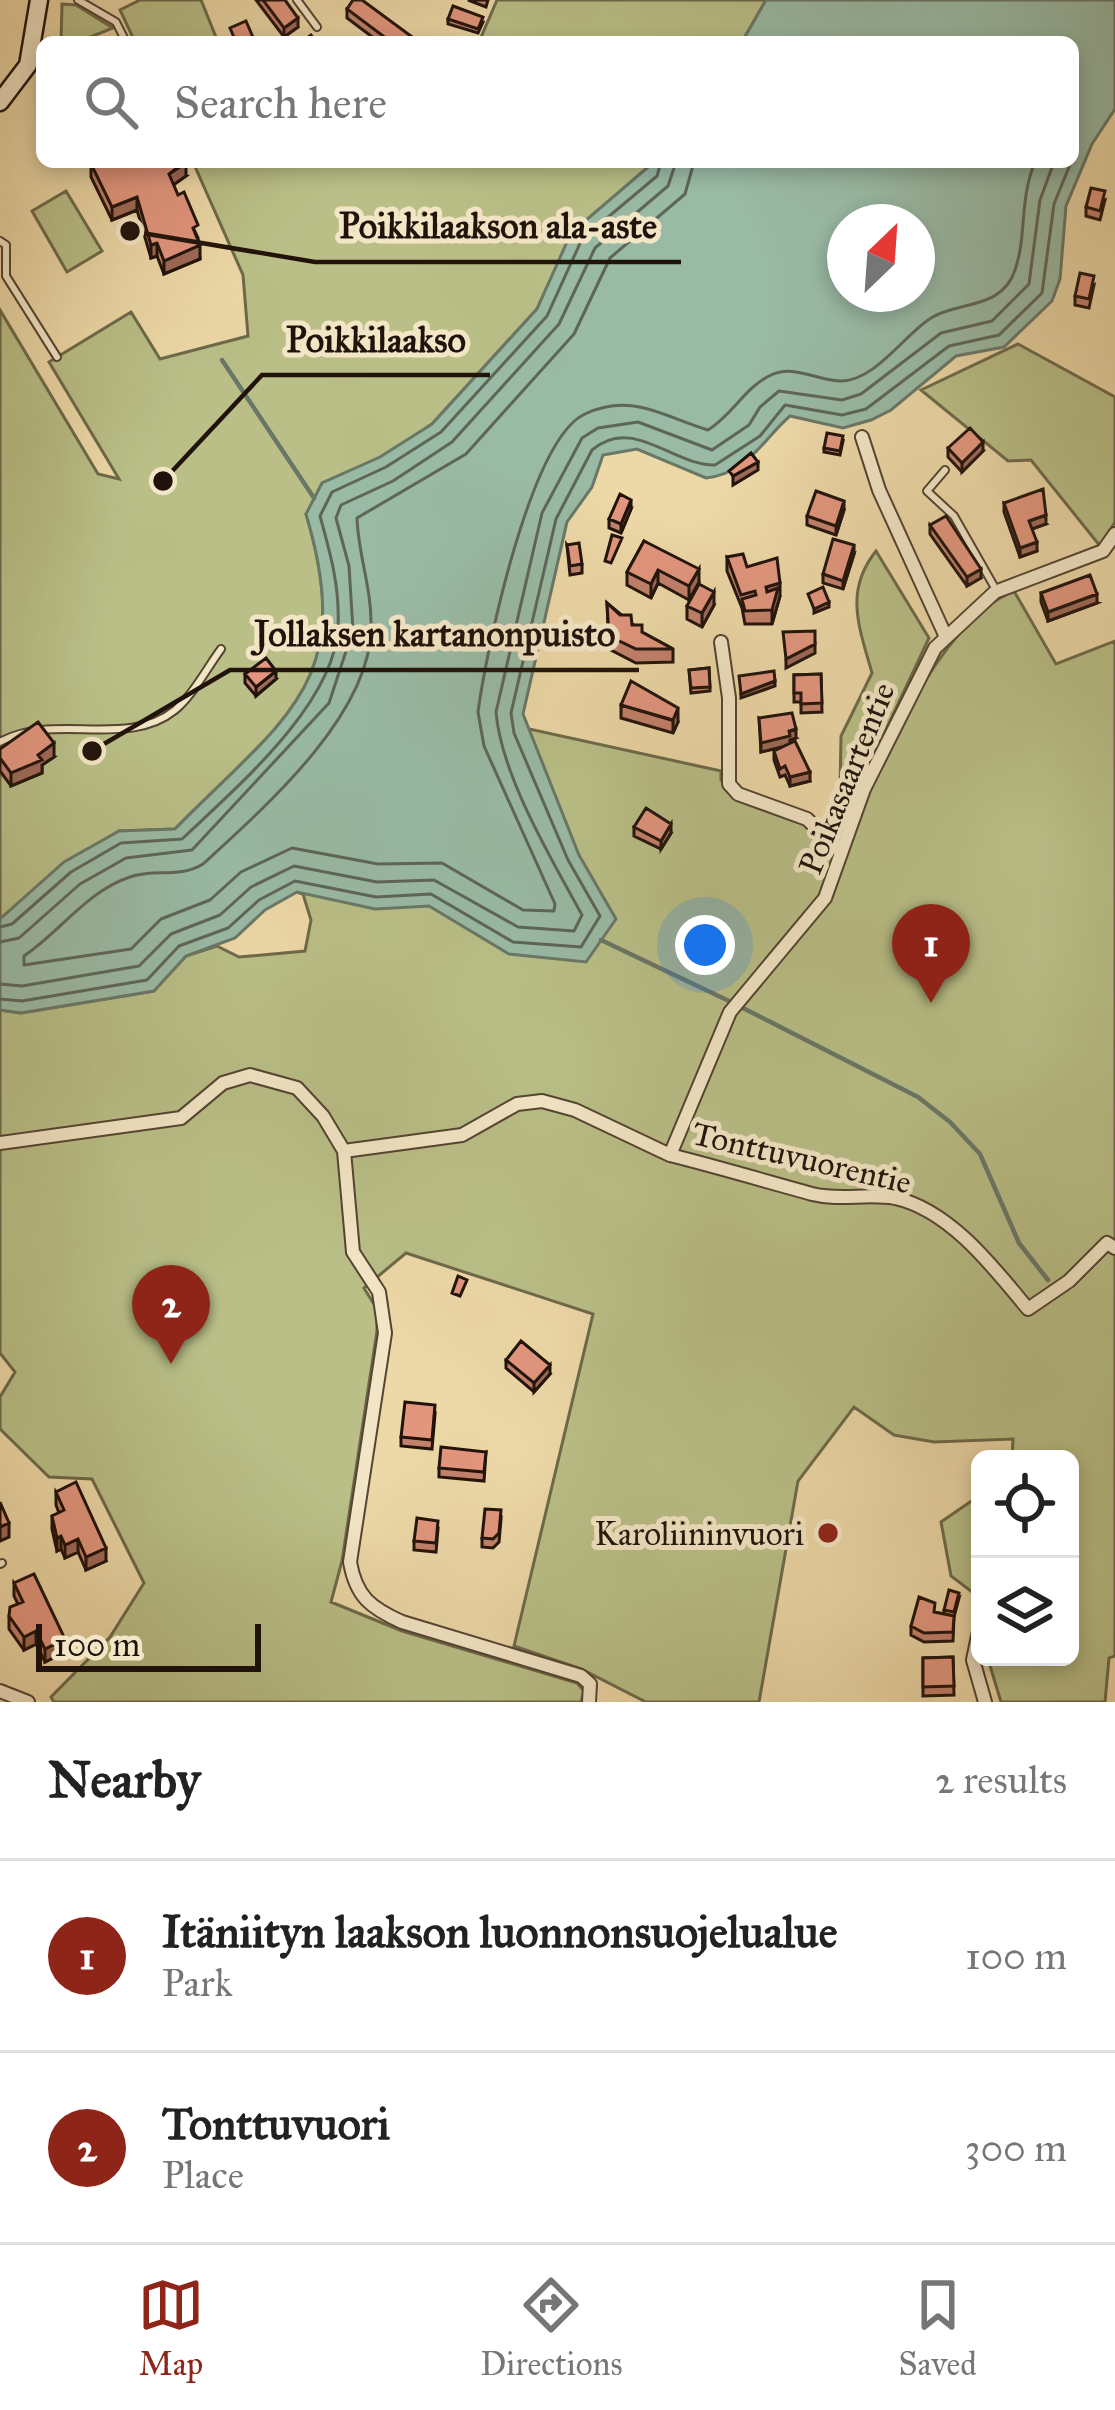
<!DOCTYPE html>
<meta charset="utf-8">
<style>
:root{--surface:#fff;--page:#f2f2f2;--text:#222;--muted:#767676;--line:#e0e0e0;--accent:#8f2418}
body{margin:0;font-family:"IM FELL Great Primer",serif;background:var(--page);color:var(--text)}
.controls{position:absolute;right:36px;bottom:36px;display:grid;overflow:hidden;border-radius:18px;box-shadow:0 6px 18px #0003}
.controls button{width:108px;height:108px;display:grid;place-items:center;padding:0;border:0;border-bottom:3px solid var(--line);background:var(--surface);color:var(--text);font:60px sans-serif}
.compass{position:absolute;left:827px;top:204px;width:108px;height:108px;border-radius:50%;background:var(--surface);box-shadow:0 6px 18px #0003;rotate:25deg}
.scale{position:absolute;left:36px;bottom:30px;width:225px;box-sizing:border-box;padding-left:12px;border:6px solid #21130b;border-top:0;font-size:33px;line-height:42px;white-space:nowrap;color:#21130b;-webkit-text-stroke:9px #f3e6c6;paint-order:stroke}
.you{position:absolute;left:705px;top:945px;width:42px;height:42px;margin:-30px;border:9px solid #fff;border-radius:50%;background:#1a73e8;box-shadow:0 0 0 18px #1a73e833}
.badge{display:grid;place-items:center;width:78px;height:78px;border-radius:50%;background:var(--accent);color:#fff;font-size:39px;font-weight:700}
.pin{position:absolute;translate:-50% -99px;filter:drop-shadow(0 3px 6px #0008)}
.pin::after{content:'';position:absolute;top:63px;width:42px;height:36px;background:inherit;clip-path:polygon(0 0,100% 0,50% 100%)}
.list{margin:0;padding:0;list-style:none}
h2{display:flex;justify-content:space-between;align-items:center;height:156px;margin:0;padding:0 48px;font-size:51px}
h2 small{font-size:39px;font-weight:400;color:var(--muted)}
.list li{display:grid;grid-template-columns:78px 1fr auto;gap:36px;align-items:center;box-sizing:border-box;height:192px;padding:0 48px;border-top:3px solid var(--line)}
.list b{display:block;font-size:45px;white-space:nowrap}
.list p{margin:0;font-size:39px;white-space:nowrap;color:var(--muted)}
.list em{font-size:39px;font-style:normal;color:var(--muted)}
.icon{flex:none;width:66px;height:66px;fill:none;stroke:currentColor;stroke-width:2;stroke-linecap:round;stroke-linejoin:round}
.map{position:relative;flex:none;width:1115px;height:1702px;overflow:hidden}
.search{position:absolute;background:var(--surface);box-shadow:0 6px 18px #0003;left:36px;right:36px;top:36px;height:132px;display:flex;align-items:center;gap:30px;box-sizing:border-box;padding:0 42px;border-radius:18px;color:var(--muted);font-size:45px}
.sheet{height:540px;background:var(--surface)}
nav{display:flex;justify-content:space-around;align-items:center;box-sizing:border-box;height:168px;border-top:3px solid var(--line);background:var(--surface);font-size:33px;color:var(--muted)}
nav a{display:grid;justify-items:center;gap:6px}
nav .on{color:var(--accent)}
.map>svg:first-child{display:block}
.green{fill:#b9bf87;stroke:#6d6949;stroke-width:3}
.water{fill:#99baa5;stroke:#697767;stroke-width:3;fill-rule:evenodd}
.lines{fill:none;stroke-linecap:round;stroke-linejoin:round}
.shore{stroke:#5d6658;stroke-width:3}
.stream{stroke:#697767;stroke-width:4.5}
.lane-casing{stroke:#544432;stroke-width:10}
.street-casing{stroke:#544432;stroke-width:16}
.secondary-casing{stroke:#21130b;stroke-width:21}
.lane{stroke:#f3e6c6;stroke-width:6}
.street{stroke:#f3e6c6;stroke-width:12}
.secondary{stroke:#f3e6c6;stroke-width:16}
.wall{fill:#c2816c;stroke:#21130b;stroke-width:3}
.shaded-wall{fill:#9e6958;stroke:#21130b;stroke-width:3}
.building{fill:#e2967e;stroke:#21130b;stroke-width:3}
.poi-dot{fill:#8f2418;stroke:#f3e6c6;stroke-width:4.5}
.labels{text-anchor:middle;stroke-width:10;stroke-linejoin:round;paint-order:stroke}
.street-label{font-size:33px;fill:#21130b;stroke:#f3e6c6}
.poi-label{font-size:33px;fill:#21130b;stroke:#f3e6c6;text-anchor:end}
.leader{fill:none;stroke:#21130b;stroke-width:4.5}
.callout-dot{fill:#21130b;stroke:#f3e6c6;stroke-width:4.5}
.callout-label{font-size:36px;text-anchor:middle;font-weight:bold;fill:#21130b;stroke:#f3e6c6;stroke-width:10;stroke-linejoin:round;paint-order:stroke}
</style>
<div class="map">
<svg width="1115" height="1702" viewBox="0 0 1115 1702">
<rect width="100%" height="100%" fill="#edd8a7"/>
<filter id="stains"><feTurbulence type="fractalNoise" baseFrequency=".00167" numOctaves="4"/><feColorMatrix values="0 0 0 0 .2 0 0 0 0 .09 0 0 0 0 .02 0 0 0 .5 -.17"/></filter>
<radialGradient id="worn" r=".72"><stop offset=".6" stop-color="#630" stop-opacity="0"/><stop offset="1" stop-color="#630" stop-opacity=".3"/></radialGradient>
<path class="green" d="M140,0H201L218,42H135L120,10Z
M497,0H766L742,42H479Z
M62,4L76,5L113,28L78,42H61Z
M193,162H654L572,233L537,309L432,424L306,514C357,684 285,717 175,829L119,831L0,919V310L98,474L119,479L49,362L131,312L160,359L248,336L243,275Z
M66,191L102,251L67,272L32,211Z
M1018,344L1115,397V522L1100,546L1031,460L1008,461L921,390Z
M876,551L929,638L848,811L826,820L840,788L841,736L872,673C859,627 844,591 876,551Z
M1014,591L1056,664L1115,641V1656L1109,1658L1105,1702H1001L988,1659L1070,1657V1459H1012L1013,1439L934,1442L894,1435L854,1407L798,1481L759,1702H646L581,1669L514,1646L593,1314L406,1253L364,1288L377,1309V1331L342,1561L331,1602L402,1631L577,1683L584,1691L581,1702H54L51,1697L110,1637L144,1583L92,1479L49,1477L0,1429V1397L15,1372L0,1353V1010L21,1013L153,991L186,956L217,946L239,957L305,951L311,920L303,894L296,892L569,832L525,728L721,771V780C746,807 780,806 809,826C826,837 825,850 846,855C870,779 937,622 1014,591Z
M980,1495V1598L951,1576L941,1522Z"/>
<path class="water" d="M766,0H1115V109L1092,144L1066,206L1060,279L1052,301L1004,347L956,356L891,410L871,420L843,428L790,416C762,440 749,473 706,478L637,449L603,455L592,487L567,522L523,714L579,855L616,919L586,962L509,954L429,906L375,909L297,892L265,910L235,938L186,956L154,991L21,1013L0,1010V919L64,862L119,831L175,829C285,717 357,684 306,514L322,483L380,457L432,424L537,309L571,233L654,162H1073V42H742ZM845,222H917V294H845Z"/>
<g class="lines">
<path class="shore" d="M694,162L685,194L610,258L574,334L466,454L357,518C358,554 372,589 371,627C371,715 264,808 203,864C179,879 154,868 130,877C87,891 60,932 24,956V965L131,949L161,919L210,900L241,872L292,848L378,864L442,863L523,910L554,911L555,904L484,746L478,712C486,652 530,439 585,414C632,392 664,417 708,430C732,415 745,388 769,376C794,363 816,381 841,381C875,381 904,335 931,318C958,301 1002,310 1015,270C1027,236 1019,200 1035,162
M0,927L12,924L71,872L121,843L182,839C236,788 336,703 338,626C340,587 330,552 320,516L332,492L386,467L441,432L547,316L582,239L657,176L661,162
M0,942L19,938L80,884L126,858L192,850L329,703L353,630L349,566L336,518L341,505L393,481L452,442L559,324L595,248L668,186L676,162
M0,984L22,986L139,966L171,934L220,915L251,887L294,866L377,882L434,880L518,927L574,931L582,915C552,860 501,775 496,712L542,513L582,438L598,428L638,422L712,450L749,425L760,407L779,391L842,400L861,394L941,333L992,321L1029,284L1040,200L1054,162
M0,999L22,1001L147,980L179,946L228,928L259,900L295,881L376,897L431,894L513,942L581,947L600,916L568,860L514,733L511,713L556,519L592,450C633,415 673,466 715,465L760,436L785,405L842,415L866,409L949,346L999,335L1042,293L1054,204L1071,162"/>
<path class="stream" d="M222,360L314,498
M601,940L729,1001
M743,1008L918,1097L950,1122L980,1154L1019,1243L1048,1280"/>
<defs>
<path id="lane" d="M78,0L116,22L126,42
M297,0L317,27
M0,241L6,245V276L57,357
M945,470L927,491L954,516L995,588
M0,742C54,712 127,749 175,710C193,695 207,668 221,649
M0,1564L2,1563"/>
<path id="street" d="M862,437L879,490L946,637
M721,642L729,698V784L738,794L807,819L840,851
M0,1143L181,1118L223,1083L250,1075L297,1088L323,1116L344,1151L353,1252L379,1292L385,1333L350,1562C356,1597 371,1608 402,1622L581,1676L590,1684L589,1702
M344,1151L462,1135L517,1104L542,1101L575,1110L670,1155L730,1012L825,898L864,789L935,648L995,592L1103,551L1115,534
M670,1155C718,1167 765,1181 812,1194C840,1201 868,1193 895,1198C950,1210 994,1268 1028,1309L1069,1281L1107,1243L1115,1248
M980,1626L973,1660L985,1702
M0,1691L28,1702"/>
<path id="secondary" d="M0,102L28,65L39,0"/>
</defs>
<use href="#lane" class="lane-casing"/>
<use href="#street" class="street-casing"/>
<use href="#secondary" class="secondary-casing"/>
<use href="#lane" class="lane"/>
<use href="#street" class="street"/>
<use href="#secondary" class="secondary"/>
</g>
<path class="wall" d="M256,0H285L298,27L284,37Z
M468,0H488L486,7Z
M347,9L419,42H379L347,18Z
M448,19L483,22L478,33L448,24Z
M91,164L186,176L173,185L198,238L200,259L164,274L157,256L151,258L137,210L112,220L91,177Z
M1105,200L1100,220L1086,216V207Z
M1094,285L1089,308L1075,305V296Z
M843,441L840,455L824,452V448Z
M948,448L983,451L962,472L948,457Z
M1004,503L1046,524L1032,529L1037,551L1020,557L1004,512Z
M631,509L621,533L609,528V519Z
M844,510L836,535L807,525V516Z
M930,525L981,578L967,586L930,534Z
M644,541L699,582L689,600L658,583L651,598L627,585V572Z
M567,545L582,564V573L570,575Z
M854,554L843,589L823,583V574Z
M727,557L747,567L780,596L772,624H745L742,608L727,571Z
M1041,593L1097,603L1048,621L1041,602Z
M607,603L642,632L673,649V662L636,663L609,649Z
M714,605L702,627L687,619V606Z
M709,668L710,691L691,693L689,670Z
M245,674L276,679L256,696L245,683Z
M821,674L822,712L801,713V702H794V675Z
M621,705L678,722L673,733L621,718Z
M759,718L796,738L790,740V743L810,781L790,786L785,775L780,777L774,760V751L782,747L761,752Z
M0,749L54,757L42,765V773L11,786L0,771Z
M634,827L671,833L661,849L634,836Z
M506,1360L550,1374L534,1392L506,1368Z
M435,1414L432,1449L401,1446V1437Z
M486,1452L484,1481L439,1477V1468Z
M56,1492L106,1561L86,1570L78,1552L65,1558L61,1549L57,1551L52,1529V1516L59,1513L56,1505Z
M501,1519L499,1542L493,1548L482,1547V1538Z
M438,1529L436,1552L414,1550V1541Z
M14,1583L65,1652L45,1662L36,1644L24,1650L9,1629V1616L18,1604L14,1596Z
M959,1598L954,1617L953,1641L924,1642L911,1635V1626L934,1612L944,1614V1610Z
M953,1657L954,1695L923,1696V1658Z"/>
<path class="shaded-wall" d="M298,18V27L284,37V28Z
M186,163V176L169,188V174Z
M137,197V210L112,220V207Z
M157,243V256L151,258V245Z
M200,245V259L164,274V261Z
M983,442V451L962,472V463Z
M758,462V470L733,485V476Z
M631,500V509L621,533V524Z
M844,501V510L836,535V526Z
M1046,515V524L1029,530V521Z
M1037,542V551L1020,557V548Z
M854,545V554L843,589V581Z
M699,569V582L689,600V586Z
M981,569V578L967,586V577Z
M658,570V583L651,598V584Z
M780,583V596L772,624V610L766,600V587Z
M714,592V605L702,627V613Z
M1097,594V603L1048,621V612Z
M829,602V607L814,613V609Z
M815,644V653L786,668V659Z
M276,671V679L256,696V687Z
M775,681V686L741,698V694Z
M678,708V722L673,733V720Z
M796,729V738L790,740V745L761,752V743Z
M54,743V757L42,765V773L11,786V773Z
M810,772V781L790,786V777Z
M671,824V833L661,849V841Z
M550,1365V1374L534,1392V1383Z
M9,1523V1537L0,1541V1527Z
M61,1536V1549L57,1551V1538Z
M78,1539V1552L65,1558V1545Z
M106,1548V1561L86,1570V1557Z
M36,1631V1644L24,1650V1637Z
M65,1639V1652L45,1662V1649Z"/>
<path class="building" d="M263,0H285L298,18L284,28Z
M353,0H362L419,42H391L347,9Z
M453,6L483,17L478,29L448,19Z
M246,21L255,42H236L230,28Z
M311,35L316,42H301Z
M95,162H185L169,174L178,195L184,192L198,225L193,228L200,245L164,261L157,243L151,245L137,197L112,207L91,164Z
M1091,188L1105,191L1100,211L1086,207Z
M1080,273L1094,276L1089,299L1075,296Z
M970,428L983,442L962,463L948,448Z
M827,433L843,436L840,451L824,448Z
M751,453L758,462L733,476L729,471Z
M1043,489L1046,515L1029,521L1037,542L1020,548L1004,503Z
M816,491L844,501L836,526L807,516Z
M620,494L631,500L621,524L609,519Z
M946,516L981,569L967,577L930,525Z
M612,535L622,538L611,563L605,561Z
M833,539L854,545L843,581L823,574Z
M644,541L699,569L689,586L658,570L651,584L627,572Z
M579,543L582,564L570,566L567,545Z
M743,554L747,567L777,558L780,583L766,587L767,592L778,588L772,610L745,611L742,599L756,595L755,591L741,595L727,557Z
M1090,575L1097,594L1048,612L1041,593Z
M699,584L714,592L702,613L687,606Z
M823,587L829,602L814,609L808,594Z
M607,603L620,615H631L632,625H642V632L673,649H636L609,636Z
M815,631V644L786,659L783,632Z
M266,658L276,671L256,687L245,674Z
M709,668L710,687L691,688L689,670Z
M774,671L775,681L741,694L739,676Z
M821,674L822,703L801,704V693H794V675Z
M631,681L678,708L673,720L621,705Z
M792,713L796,729L789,731L790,736L761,743L759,718Z
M38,722L54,743L38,755L42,760L11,773L0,758V749Z
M795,741L810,772L790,777L785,766L780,769L774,751Z
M646,808L671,824L661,841L634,827Z
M458,1276L467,1280L460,1296L452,1293Z
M521,1341L550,1365L534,1383L506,1360Z
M405,1402L435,1405L432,1440L401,1437Z
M441,1447L486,1452L484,1472L439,1468Z
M76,1482L106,1548L86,1557L78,1539L65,1545L61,1536L57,1538L52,1516L64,1510L56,1492Z
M0,1502L9,1523L0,1527Z
M485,1509L501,1510L499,1533L493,1539L482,1538Z
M417,1518L438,1521L436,1543L414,1541Z
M34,1574L65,1639L45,1649L36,1631L24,1637L9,1616L10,1607L23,1602L14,1583Z
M949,1590L959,1593L954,1612L944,1610Z
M919,1597L935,1603L934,1612L954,1616L953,1632L924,1633L911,1626Z
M953,1657L954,1686L923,1687V1658Z"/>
<circle class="poi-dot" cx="828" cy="1533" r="12"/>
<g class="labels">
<g class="street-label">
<text transform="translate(846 778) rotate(-68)" y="12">Poikasaartentie</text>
<text transform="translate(802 1157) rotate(13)" y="12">Tonttuvuorentie</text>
</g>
<g class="poi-label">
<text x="804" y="1545">Karoliininvuori</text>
</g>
</g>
<path class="leader" d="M130 231L315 262H681M163 481L262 375H490M92 751L230 670H639"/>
<g class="callout-dot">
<circle cx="130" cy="231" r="12"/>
<circle cx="163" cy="481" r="12"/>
<circle cx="92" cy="751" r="12"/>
</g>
<g class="callout-label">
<text x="498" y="238">Poikkilaakson ala-aste</text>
<text x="376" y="352">Poikkilaakso</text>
<text x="435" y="646">Jollaksen kartanonpuisto</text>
</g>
<rect width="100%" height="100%" filter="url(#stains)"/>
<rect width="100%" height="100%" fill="url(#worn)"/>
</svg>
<div class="controls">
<button><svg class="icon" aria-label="locate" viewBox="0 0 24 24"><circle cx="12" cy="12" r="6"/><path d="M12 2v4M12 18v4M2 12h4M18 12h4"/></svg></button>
<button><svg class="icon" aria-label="layers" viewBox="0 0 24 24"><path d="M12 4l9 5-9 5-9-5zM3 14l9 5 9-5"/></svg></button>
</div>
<svg class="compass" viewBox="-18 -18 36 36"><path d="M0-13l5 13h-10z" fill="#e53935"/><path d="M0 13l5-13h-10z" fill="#767676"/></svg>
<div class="scale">100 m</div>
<div class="you"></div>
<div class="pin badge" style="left:931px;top:1003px">1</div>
<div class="pin badge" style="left:171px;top:1364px">2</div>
<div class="search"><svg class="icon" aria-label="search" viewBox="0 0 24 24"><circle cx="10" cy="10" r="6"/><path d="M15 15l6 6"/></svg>Search here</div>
</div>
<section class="sheet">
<h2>Nearby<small>2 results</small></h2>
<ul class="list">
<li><span class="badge">1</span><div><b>Itäniityn laakson luonnonsuojelualue</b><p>Park</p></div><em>100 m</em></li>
<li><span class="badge">2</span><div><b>Tonttuvuori</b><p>Place</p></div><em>300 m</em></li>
</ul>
</section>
<nav>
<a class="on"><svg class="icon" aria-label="map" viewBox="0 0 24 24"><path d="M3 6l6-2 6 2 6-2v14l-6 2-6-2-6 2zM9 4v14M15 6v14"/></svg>Map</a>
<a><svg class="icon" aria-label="directions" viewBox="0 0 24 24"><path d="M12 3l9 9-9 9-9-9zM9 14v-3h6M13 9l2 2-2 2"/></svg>Directions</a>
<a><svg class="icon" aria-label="saved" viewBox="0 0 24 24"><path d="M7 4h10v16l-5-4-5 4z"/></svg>Saved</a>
</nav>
